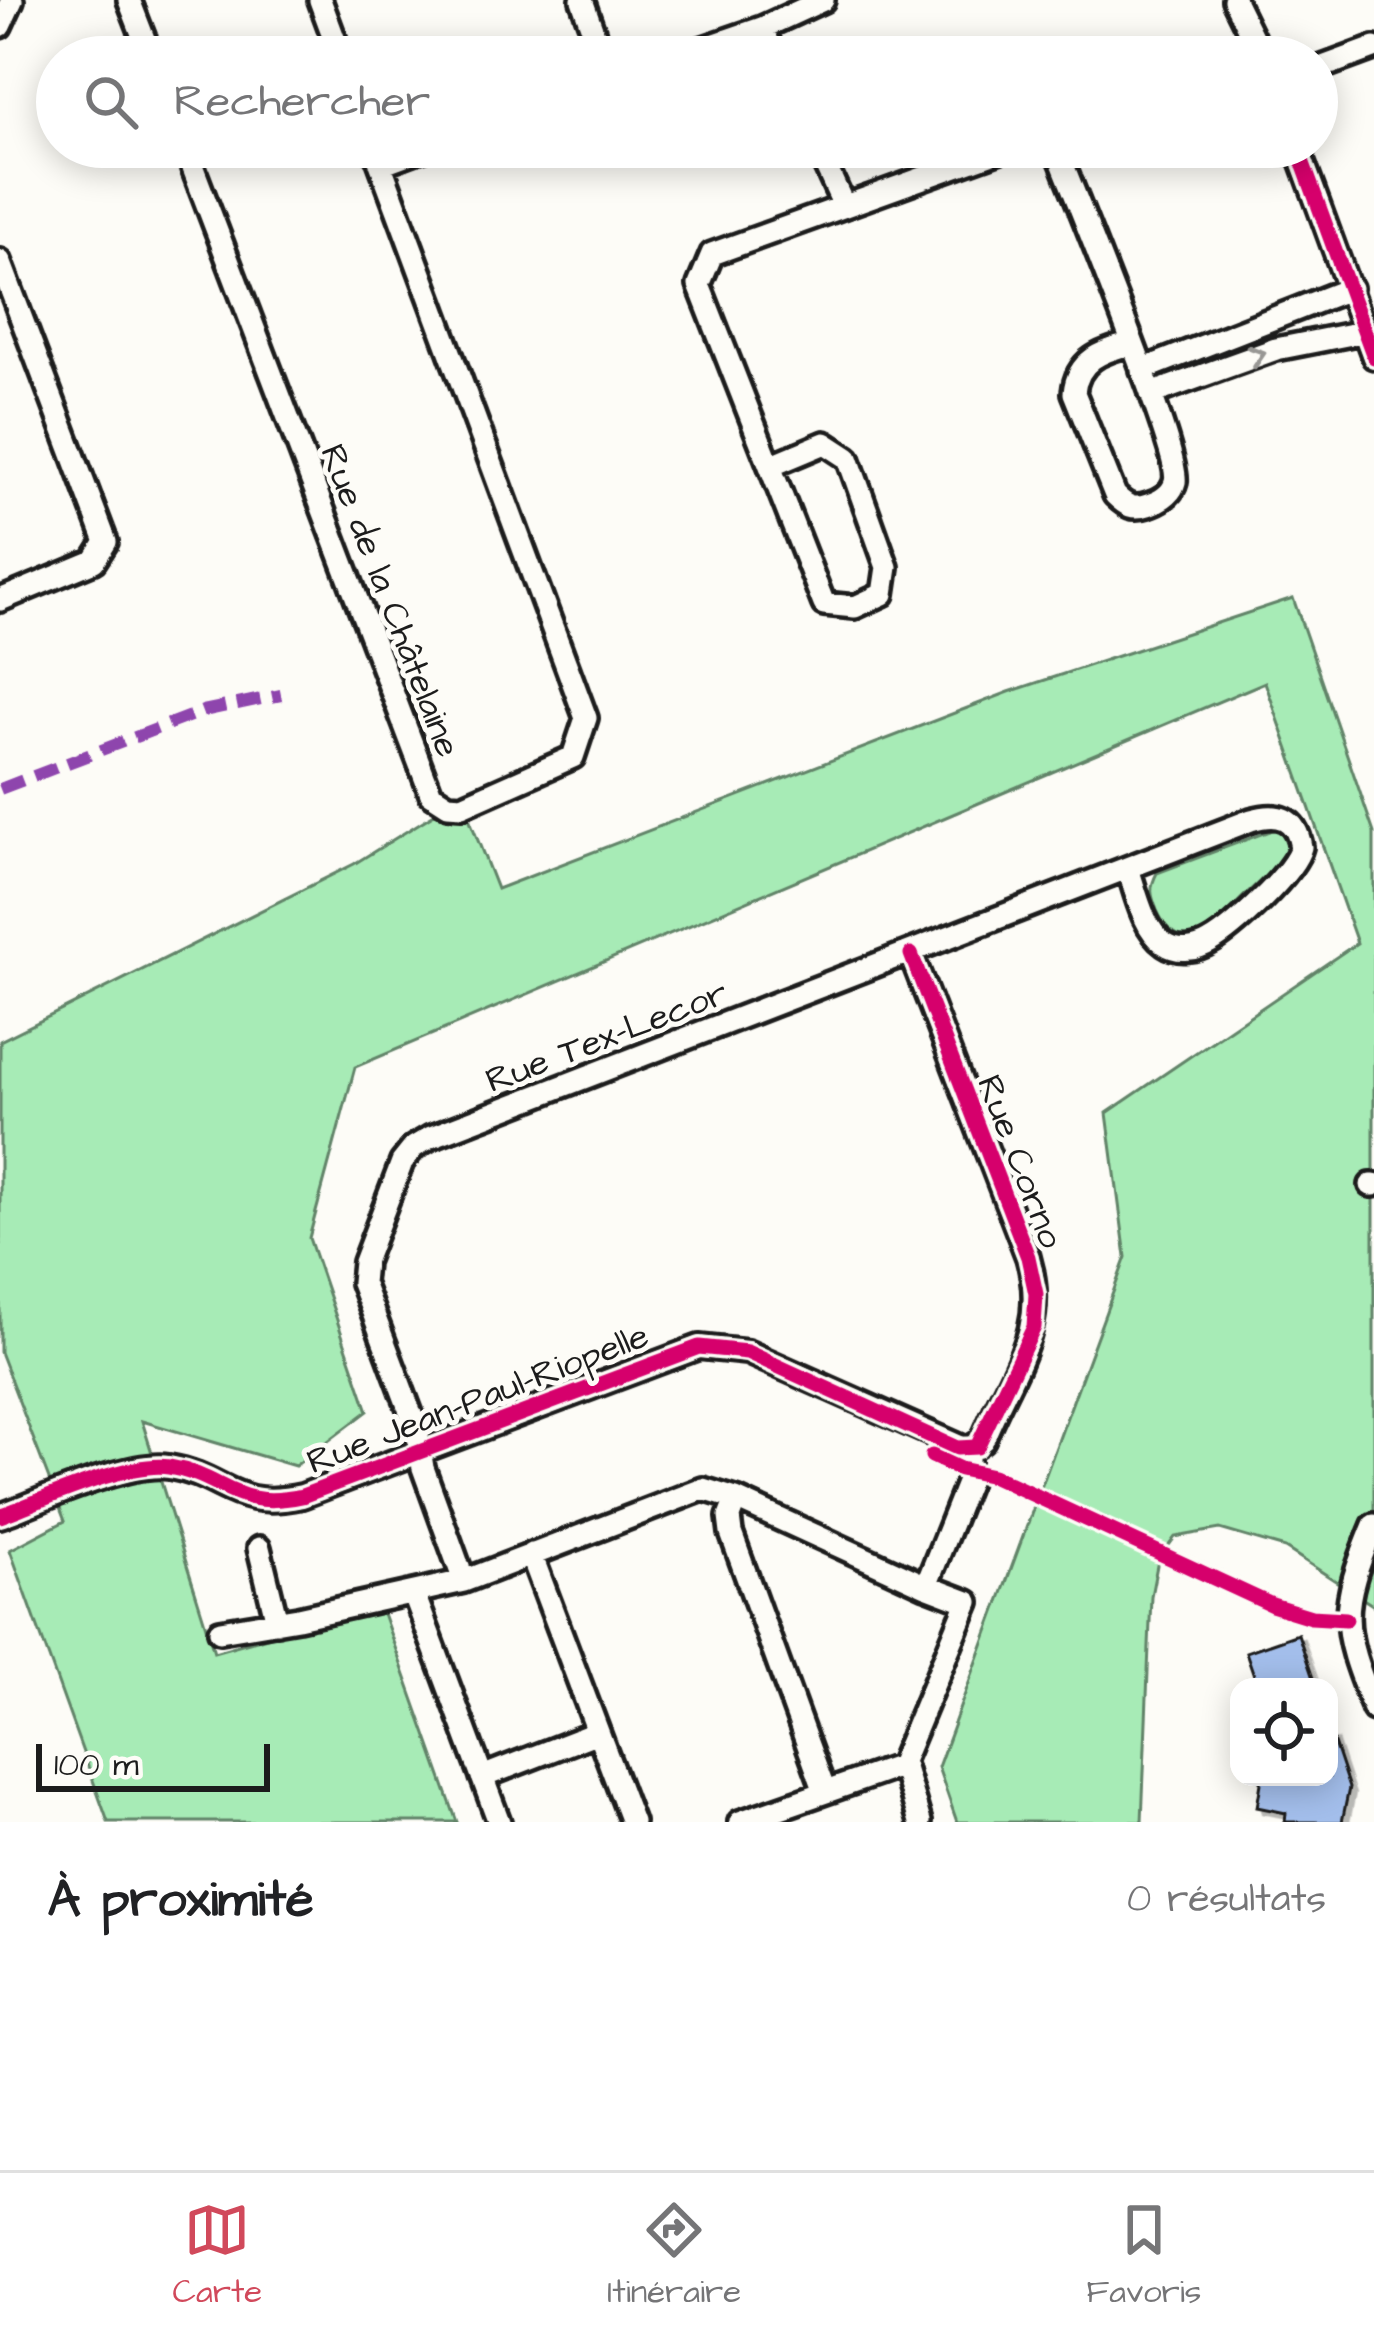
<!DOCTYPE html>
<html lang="fr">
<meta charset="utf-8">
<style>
:root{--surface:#fff;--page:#f2f2f2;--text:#202124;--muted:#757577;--line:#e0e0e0;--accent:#d1495b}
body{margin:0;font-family:"Architects Daughter",sans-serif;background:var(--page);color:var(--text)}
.controls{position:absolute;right:36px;bottom:36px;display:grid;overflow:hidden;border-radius:24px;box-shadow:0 6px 30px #0003}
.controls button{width:108px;height:108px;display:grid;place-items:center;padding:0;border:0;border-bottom:3px solid var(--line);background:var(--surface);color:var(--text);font:60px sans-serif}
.scale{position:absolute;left:36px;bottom:30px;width:234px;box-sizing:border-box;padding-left:12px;border:6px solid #1c1c1c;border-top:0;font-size:33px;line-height:42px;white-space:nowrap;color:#1c1c1c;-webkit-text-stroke:9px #fdfcf7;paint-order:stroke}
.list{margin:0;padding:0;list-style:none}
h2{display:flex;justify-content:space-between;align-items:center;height:156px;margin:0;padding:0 48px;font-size:51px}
h2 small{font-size:39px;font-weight:400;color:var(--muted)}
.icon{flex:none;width:66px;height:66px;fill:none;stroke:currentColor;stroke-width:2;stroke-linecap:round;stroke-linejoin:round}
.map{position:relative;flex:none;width:1374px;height:1822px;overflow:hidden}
.search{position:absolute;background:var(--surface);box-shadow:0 6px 30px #0003;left:36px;right:36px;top:36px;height:132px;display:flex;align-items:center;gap:30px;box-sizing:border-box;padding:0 42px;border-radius:66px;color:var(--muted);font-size:45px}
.sheet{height:348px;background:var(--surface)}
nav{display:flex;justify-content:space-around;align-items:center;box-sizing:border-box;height:168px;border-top:3px solid var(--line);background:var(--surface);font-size:33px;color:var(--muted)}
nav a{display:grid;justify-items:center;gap:6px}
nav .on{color:var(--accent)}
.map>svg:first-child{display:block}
.green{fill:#a7ebb6;stroke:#628469;stroke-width:3}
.building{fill:#a3beeb;stroke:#1c1c1c;stroke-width:3;filter:url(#shadow)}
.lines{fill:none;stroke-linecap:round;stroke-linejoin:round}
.minor-casing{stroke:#1c1c1c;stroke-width:30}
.minor{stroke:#fdfcf7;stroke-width:21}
.quiet{stroke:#8e44ad;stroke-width:12;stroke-dasharray:24 12;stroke-linecap:butt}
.cycleway-casing{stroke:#fdfcf7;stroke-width:22}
.cycleway{stroke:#d6006c;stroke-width:15}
.oneway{stroke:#989794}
.labels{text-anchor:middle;stroke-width:10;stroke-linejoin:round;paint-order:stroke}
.street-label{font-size:36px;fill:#1c1c1c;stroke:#fdfcf7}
</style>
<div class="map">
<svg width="1374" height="1822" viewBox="0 0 1374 1822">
<defs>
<filter id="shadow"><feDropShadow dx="5.5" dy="5.5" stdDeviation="0" flood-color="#0004"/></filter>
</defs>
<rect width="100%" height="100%" fill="#fdfcf7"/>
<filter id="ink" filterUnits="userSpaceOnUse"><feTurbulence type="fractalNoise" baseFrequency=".00833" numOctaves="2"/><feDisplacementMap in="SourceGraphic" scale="24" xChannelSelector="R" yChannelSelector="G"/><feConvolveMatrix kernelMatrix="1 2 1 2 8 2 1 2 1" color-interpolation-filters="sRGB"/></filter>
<g filter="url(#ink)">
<path class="green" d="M1293,598L1374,833V1606L1285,1548L1220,1529L1175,1537L1158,1560L1151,1596L1142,1822H957L938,1767L1126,1257L1107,1113L1357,943L1265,682L355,1067L309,1238L368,1411L295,1466L142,1421L214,1652L380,1605L457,1822H108L10,1550L65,1521L0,1352V1041L354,864L444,808L466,810L497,889L1009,692Z
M1277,828L1286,836L1287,853C1275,868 1260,881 1246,894C1220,919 1181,966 1157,910C1151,895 1149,888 1157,873Z"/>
<path class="building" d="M1298,1634L1316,1687H1258L1246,1652Z
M1331,1734L1349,1788L1342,1822H1285L1286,1813L1257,1807L1262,1777H1329Z"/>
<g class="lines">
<defs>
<path id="minor" d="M129,0L151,57
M320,0L341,57
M582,0L602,57
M1234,0L1262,57
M0,26L12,0
M762,28L775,57
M678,57L762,28L823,0
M1317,69L1374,48
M185,147L431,794L448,805L462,806L573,757L586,718L374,147
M817,147L844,206
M1056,147C1073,191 1182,457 1175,482C1172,495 1160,501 1148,505C1133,510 1126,506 1115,495L1074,393C1077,360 1102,351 1130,344
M1297,147L1374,357
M381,164L427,147
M0,261L106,542L94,561L0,600
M1142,370L1351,288
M1151,394L1276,349L1367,331
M770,466L825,443L848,458L887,567L883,594L855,607L824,604L699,285L712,254L1009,147
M911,954L1028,1257C1050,1330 1009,1374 983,1440L968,1450
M1371,1185H1374
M736,1499L729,1517L731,1533L825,1792
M0,1516C41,1501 129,1460 169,1467C226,1476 232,1511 302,1496L699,1347L747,1352L968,1450
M1374,1525C1339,1610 1340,1625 1374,1709
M259,1548L277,1622
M531,1554L632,1822
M464,1581L423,1468L417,1430L362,1283L364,1262L402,1162L414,1147L431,1137L1251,820C1278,812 1296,817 1301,847C1295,872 1233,929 1210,942C1197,950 1178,953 1165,944C1143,929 1136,892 1128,868
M414,1594L499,1822
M220,1631L298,1618L464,1581L703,1489L736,1499L926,1586L968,1481V1450
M482,1777L598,1732
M740,1822L903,1765
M920,1822L902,1761L968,1602L926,1586"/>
</defs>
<use href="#minor" class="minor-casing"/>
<use href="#minor" class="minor"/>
<path class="quiet" d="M0,789L203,711L281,695"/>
<defs>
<path id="cycleway" d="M1297,147L1374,357
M932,1456L960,1469L993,1476L1272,1605L1311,1617L1346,1619
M0,1516C41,1501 129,1460 169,1467C226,1476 232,1511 302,1496L699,1347L747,1352L957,1448L977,1447L1034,1327L1036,1294L1028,1257L911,954"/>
</defs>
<use href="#cycleway" class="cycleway-casing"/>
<use href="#cycleway" class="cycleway"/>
</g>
<defs><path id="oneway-chevron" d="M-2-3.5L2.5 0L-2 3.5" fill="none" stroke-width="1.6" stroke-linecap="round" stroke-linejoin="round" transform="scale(3)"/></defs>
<use class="oneway" href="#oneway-chevron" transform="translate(1257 355) rotate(-18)"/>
</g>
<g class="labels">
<g class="street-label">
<text transform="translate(392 600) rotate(69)" y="13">Rue de la Châtelaine</text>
<text transform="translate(606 1035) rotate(-21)" y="13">Rue Tex-Lecor</text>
<text transform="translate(1022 1161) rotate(69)" y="13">Rue Corno</text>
<text transform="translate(477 1397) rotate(-21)" y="13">Rue Jean-Paul-Riopelle</text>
</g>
</g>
</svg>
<div class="controls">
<button><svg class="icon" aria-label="locate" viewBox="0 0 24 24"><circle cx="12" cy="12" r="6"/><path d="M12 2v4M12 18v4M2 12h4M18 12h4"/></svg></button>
</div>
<div class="scale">100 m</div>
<div class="search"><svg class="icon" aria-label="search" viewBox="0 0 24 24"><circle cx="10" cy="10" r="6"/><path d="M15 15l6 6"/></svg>Rechercher</div>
</div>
<section class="sheet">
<h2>À proximité<small>0 résultats</small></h2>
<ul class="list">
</ul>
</section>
<nav>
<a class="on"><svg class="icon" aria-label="map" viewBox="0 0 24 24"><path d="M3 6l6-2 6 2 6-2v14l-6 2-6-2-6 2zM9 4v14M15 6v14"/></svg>Carte</a>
<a><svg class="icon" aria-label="directions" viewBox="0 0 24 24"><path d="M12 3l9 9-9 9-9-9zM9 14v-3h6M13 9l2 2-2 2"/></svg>Itinéraire</a>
<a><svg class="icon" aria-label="saved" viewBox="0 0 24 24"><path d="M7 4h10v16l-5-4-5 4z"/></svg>Favoris</a>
</nav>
